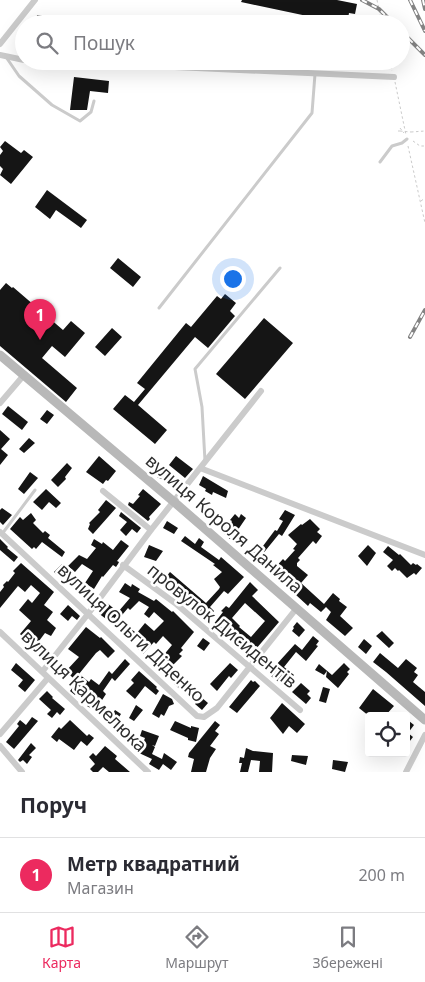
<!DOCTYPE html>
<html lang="uk">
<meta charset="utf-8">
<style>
:root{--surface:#fff;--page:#f2f2f3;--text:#2b2b33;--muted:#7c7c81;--line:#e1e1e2;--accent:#ec2a5f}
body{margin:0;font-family:"Noto Sans",sans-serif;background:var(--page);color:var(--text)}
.controls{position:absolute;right:15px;bottom:15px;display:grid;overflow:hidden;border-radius:5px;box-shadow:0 5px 20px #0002}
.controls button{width:45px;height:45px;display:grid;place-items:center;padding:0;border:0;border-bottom:1px solid var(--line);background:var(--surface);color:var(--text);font:25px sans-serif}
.you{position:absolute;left:232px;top:278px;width:18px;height:18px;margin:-12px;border:4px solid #fff;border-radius:50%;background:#1a73e8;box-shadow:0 0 0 8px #1a73e833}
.badge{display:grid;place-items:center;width:32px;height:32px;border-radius:50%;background:var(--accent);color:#fff;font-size:16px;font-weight:700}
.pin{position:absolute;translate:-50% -41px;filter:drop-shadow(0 1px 2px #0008)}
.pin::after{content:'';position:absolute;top:26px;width:18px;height:15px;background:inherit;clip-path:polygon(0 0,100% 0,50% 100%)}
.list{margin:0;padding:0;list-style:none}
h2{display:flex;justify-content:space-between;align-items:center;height:65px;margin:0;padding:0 20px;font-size:21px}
h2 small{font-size:16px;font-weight:400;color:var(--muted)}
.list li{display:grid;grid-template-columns:32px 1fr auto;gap:15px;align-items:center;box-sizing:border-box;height:75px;padding:0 20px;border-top:1px solid var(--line)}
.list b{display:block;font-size:19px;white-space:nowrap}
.list p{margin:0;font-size:16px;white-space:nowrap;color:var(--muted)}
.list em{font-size:16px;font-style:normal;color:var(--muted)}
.icon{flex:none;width:28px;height:28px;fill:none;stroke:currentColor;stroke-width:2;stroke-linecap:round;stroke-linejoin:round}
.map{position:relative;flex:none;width:425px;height:772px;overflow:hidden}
.search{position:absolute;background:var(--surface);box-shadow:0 5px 20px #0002;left:15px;right:15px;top:15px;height:55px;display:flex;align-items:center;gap:12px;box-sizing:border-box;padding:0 18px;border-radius:28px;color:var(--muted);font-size:19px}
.sheet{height:140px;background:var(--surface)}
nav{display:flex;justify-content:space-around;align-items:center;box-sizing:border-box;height:70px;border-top:1px solid var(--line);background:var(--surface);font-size:14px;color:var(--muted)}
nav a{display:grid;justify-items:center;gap:2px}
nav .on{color:var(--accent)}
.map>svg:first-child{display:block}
.building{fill:#151515;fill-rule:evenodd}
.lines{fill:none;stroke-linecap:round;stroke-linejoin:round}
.path{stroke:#cbcbcb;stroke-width:1;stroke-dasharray:2.5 2.5;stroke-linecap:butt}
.lane{stroke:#cbcbcb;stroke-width:3}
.street{stroke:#cbcbcb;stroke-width:6}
.secondary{stroke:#b8b8b8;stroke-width:9}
.rail-casing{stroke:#838383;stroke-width:4}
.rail{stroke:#fff;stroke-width:2;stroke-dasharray:5.5;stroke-linecap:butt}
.path-bridge{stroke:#cbcbcb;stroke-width:1;stroke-dasharray:2.5 2.5;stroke-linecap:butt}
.labels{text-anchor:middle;stroke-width:5;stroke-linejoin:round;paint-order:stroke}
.street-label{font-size:18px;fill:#2e2e2e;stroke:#fff}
</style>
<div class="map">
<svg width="425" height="772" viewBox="0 0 425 772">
<rect width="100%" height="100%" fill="#fff"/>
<path class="building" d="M242,0H337L357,4L355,14L349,13L347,24H345L241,2Z
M37,15L101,20V24H36Z
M74,77L109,81L108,93L90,91L87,110H70Z
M5,141L21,153L24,150L33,157L11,184L0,175L3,169L0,166V155L3,151L0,147Z
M47,190L87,220L81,228L56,210L50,219L35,207Z
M118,258L141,277L133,287L110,268Z
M6,283L12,288L13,287L63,330L71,321L85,333L65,357L52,346L42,358L77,388L66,402L0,346V290Z
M225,294L236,303L230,311L235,316L208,348L195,337L138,405L167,430L155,444L113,409L125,395L134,402L145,389L137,383L186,323L191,327L217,296L221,299Z
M264,318L293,343L245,399L216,374Z
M112,328L122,337L105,356L95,347Z
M8,406L28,422L22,430L2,414Z
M47,410L54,415L47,424L40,419Z
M0,430L10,439L1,449L8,455L0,465Z
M29,438L35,443L24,453L19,449Z
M99,456L116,471L108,481L106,480L103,484L86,472Z
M176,456L193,469L185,478L169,465Z
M67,463L72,468L65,477L66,479L58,487L51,480Z
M160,471L174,479L171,484L157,477Z
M30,472L38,478L24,494L18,489Z
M203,476L228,491L226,498L213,492L212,495L205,491L206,489L199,485Z
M46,489L61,503L56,508L49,502L42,510L33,502Z
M143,489L161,504L149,517L150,519L148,521L128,505L129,502L133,504L140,496L138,495Z
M106,500L116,508L93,534L88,529L90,524L89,523L100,512L98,510Z
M2,508L12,515L3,525L0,522V510Z
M285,510L295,515L282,536L279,534L257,561L250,554L256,546L260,550L275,530L277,531L283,521L279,519Z
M121,512L141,528L137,533L132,529L126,536L120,530L127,522L119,516Z
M31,513L36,520L33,523L43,533L45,531L50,535L48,538L65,552L62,557L42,542L36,549L34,547L32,549L10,529L20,517L23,520Z
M235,514L239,518L241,514L246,518L231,540L223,533L232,521L230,520Z
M310,519L320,529L317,532L322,536L316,544L313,541L298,558L300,560L297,563V566L308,575L301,583L324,604L333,593L340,599L339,601L347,607L340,616L353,628L345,636L326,620L331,612L326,607L321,612L310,603L308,606L271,572L283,559L285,561L295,550L293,549L297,544L288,535L301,524L302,525Z
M167,521L178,528L174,534L163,528Z
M185,536L195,544L199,538L204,542L201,547L219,560L221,557L244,577L228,594L224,591L210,607L214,611L208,618L195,607L193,610L171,592L175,586L165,578L170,572L206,603L219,589L220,587L214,579L222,572L213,565L215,564L181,541Z
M0,539L8,547L7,548L18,557L14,562L0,550Z
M94,539L102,544L103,542L113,550L121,540L129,546L117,561L119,562L118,564L116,567L113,565L103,577L102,576L94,589L85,583L93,571L82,564L75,572L68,566L79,555L87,559L96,548L91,545Z
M149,545L163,551L156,561L144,557Z
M368,545L376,553L367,566L358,556Z
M388,546L399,555L400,554L411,565L413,563L416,565L417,564L422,568L416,575L414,573L407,578L399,570L398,571L395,568L392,571L387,566L393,560L383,552Z
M21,563L54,592L44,605L53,612L47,620L56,628L51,636L45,633L39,641L47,648L41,655L27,642L26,643L21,639L23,637L20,634L31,621L19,610L28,599L32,603L40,593L31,585L25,592L18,586L0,608V592L4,587L3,585L7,581L8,582L15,573L13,571Z
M62,564L69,571L62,579L54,572Z
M250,582L258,590L252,596L279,622L250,656L231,640L238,633L228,625L222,633L213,625L223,612L221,611L226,606L229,608ZM245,603L265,621L251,637L239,627L240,626L232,618Z
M125,583L131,587L132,584L140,589L138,592L154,601L156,599L172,612L173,611L194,632L181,648L183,650L179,654L182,656L168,670L170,671L166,675L152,663L158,656L160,658L162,657L172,645L163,636L156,644L154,642L143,654L136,647L143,640L136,634L145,623L154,631L164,621L154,612L149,618L144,614L149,607L139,601L130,610L128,608L117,621L113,617L109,621L98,613L106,602L118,612L130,598L119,592Z
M68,605L80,616L77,620L72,616L68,621L60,614Z
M297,622L305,630L299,637L292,631L294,628L293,627Z
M127,626L135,632L129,640L121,633Z
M86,627L100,638L101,637L115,651L108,658L100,650L96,653L79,674L89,682L91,679L99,685L109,671L112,674L125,659L130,664L115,681L112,678L103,691L106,694L95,711L87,706L94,696L81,687L75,695L70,691L77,682L66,671L79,657L68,649Z
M382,631L394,643L389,648L376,636Z
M313,636L319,641L316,645L318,646L306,661L296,652L284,667L294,675L284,686L271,676L273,674L263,665L269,658L276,665L295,644L302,650Z
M203,638L210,643L204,651L197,646Z
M364,639L372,646L366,654L358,647Z
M380,653L398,668L406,659L417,668L414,672L418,675L413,682L425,692V706L386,672L373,662Z
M59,661L68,669L60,677L54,672L57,670L54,667Z
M16,663L35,680L25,692L18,686L23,680L11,670Z
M230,663L238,670L231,678L229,676L217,691L210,684Z
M344,663L350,669L347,672L349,674L338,688L326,677L327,671L324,675L315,670L319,664L332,675Z
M139,671L157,687L156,688L159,691L156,695L145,686L135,699L126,691L134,683L131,680Z
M181,675L189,682L181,690L174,684Z
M251,680L253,682L255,681L260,686L237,713L229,707Z
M301,683L310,691L307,694L311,698L306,704L292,692Z
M323,687L330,689L326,703L319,701Z
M373,689L394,706L385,716H369L359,708Z
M47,691L53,697L52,698L65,709L60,715L57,712L52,718L47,714L51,710L39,699Z
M163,694L172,699L174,704L169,706L164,716L161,714L159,718L152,714Z
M201,697L208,703L202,710L195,704Z
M282,703L305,724L297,733L289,726L283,734L270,718Z
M136,705L143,710L134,721L129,718Z
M115,710L121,714L114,725L108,721Z
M32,717L38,721L14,749L6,742L19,726L17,724L20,720L26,725Z
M70,720L87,736L89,734L94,738L87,746L81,741L74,750L59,739L57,742L51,737L59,727L61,729Z
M175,721L191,728V726L199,728L196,742L188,740V738L170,730Z
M215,721L220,725L215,731L219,734L210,746L216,749L210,758L206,772H191L194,759L188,757L189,753Z
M409,721L414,725L408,733L413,737L406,746V724Z
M142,730L159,736L155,746L152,745L155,747L152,754L162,759L164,753L177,762L171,770L163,764L159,770L149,764L152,759L139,753L145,738L140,736Z
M31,743L36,748L29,755L32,757L27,764L23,760L20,762L18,760Z
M105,746L117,756L115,759L130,772H109L103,767L98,772H93L90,769L95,764L89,757L93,753L96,756Z
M246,748L253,751L273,753L272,772H259L260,761L251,760L248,772H240L242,763H239L240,757L244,758Z
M292,755L308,756L306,765L291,761Z
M333,760L348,762L345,772L332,769Z"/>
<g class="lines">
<path class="path" d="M377,0L382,24
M390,61L392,71
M395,82L406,135
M400,128L404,133
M398,131H400
M411,132L425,131
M413,141L420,146H425
M408,146L425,223
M421,201L425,198"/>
<path class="lane" d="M6,57L19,76L52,105L80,121L91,112L94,101
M380,162L392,146L402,143L407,139
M159,308L312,113L315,74
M205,461L202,407L195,369L280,268
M2,534L35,490"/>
<path class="street" d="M0,44L35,0
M0,55L24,60
M44,61L394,77
M0,403L24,375
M200,468L425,555
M103,491L151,530
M0,532L197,716L204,717L217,708L296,609
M123,565L175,603L300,710
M0,632L148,772
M42,672L88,614L151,530L261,391
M0,734L48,678
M0,746L22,772
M406,772L425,735"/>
<path class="secondary" d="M0,355L173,501L425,720"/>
<defs>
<path id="rail" d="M362,0L379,9L394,24
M410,0L425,31
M423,0L425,9
M401,31L425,55
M410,337L425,310"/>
</defs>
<use href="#rail" class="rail-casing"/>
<use href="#rail" class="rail"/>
<path class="path-bridge" d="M400,131L411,132"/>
</g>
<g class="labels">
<g class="street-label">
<text transform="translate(224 524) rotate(41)" y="6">вулиця Короля Данила</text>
<text transform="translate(222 626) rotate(39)" y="6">провулок Дисидентів</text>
<text transform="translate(131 633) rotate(43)" y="6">вулиця Ольги Діденко</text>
<text transform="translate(84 691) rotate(44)" y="6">вулиця Кармелюка</text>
</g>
</g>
</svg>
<div class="controls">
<button><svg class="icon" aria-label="locate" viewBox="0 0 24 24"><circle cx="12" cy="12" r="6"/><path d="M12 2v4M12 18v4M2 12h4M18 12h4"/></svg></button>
</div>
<div class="you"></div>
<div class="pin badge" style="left:40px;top:340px">1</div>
<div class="search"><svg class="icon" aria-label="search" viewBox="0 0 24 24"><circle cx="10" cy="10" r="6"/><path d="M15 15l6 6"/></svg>Пошук</div>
</div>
<section class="sheet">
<h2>Поруч<small></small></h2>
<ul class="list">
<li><span class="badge">1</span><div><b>Метр квадратний</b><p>Магазин</p></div><em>200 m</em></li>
</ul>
</section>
<nav>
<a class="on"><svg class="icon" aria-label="map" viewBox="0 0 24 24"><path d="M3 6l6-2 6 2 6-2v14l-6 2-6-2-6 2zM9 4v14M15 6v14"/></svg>Карта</a>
<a><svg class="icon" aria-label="directions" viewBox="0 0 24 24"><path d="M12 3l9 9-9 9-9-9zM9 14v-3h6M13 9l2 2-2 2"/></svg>Маршрут</a>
<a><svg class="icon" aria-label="saved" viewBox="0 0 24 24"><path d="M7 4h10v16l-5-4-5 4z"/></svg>Збережені</a>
</nav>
